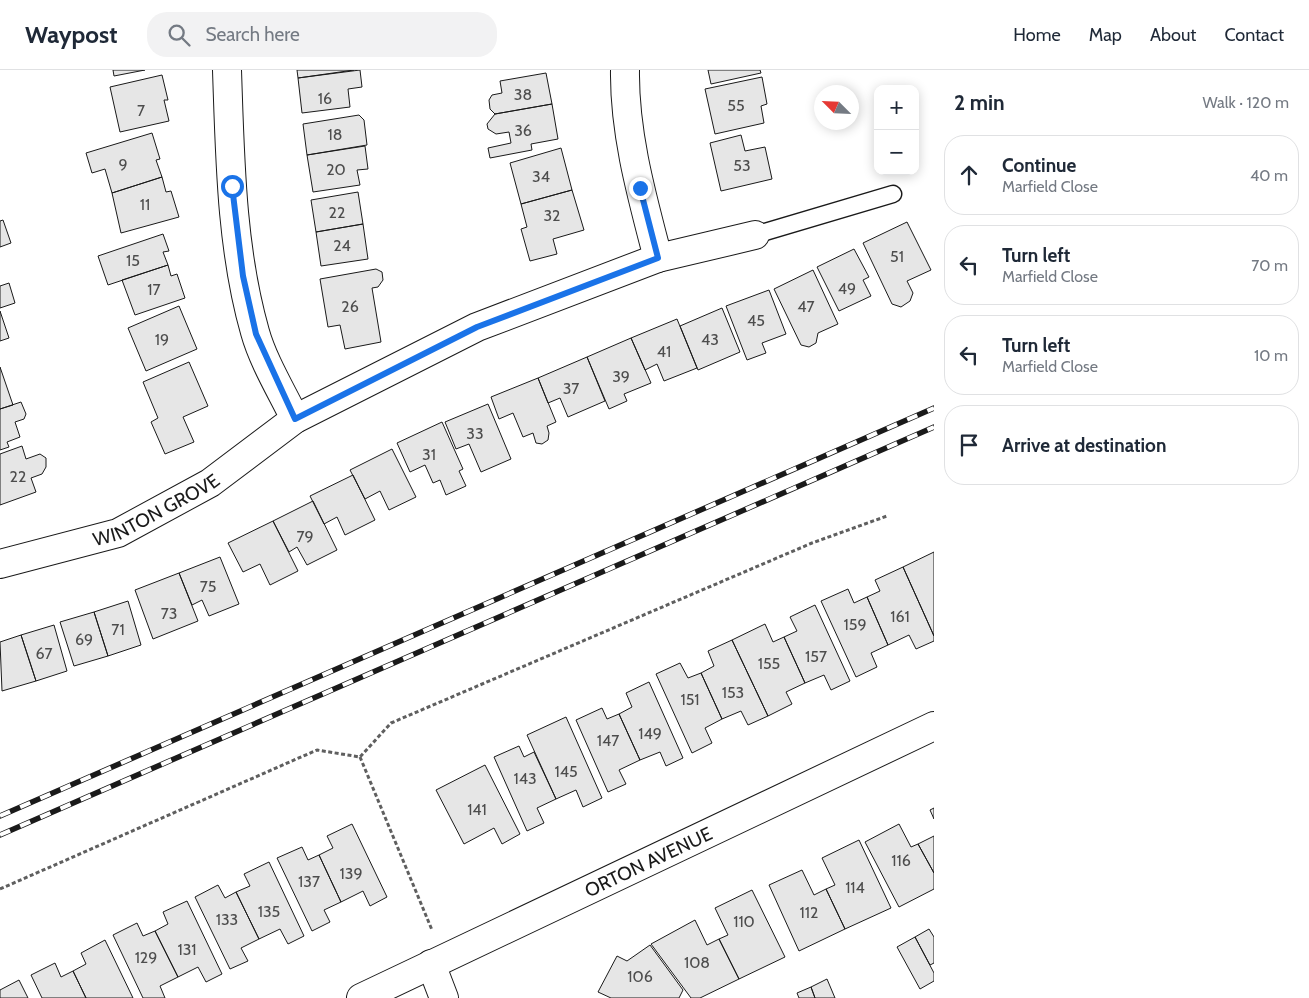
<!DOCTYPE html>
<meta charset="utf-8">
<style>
:root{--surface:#fff;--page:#f2f2f3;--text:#1f2937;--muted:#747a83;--line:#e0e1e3}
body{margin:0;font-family:Cabin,sans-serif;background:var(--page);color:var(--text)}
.controls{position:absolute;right:15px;top:15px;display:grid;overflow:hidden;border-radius:10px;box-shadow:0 2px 12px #0003}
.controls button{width:45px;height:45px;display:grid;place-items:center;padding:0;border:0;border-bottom:1px solid var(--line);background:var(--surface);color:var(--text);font:25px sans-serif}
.compass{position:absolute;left:814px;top:15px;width:45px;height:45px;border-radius:50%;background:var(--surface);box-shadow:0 2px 12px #0003;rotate:294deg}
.stop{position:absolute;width:15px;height:15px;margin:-11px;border:4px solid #1a73e8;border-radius:50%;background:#fff}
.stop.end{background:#1a73e8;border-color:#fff;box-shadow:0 1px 5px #0008}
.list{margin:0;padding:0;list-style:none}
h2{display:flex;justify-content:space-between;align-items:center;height:65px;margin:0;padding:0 20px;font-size:21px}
h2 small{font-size:16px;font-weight:400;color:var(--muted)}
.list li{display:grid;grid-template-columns:32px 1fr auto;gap:15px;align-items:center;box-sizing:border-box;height:80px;margin:0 10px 10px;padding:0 10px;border:1px solid var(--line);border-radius:20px}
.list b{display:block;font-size:19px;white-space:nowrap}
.list p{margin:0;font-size:16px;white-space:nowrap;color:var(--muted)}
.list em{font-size:16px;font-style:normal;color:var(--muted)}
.icon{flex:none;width:28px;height:28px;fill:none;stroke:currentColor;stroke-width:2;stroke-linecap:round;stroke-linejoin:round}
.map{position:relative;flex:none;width:934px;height:928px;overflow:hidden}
header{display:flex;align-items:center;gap:30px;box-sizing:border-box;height:70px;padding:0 25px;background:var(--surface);border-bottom:1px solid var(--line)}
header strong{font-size:24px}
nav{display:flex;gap:28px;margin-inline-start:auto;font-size:18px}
.search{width:350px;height:45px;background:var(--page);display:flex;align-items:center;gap:12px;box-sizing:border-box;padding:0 18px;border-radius:20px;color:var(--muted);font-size:19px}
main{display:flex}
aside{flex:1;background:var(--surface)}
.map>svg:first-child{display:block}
.building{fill:#e6e6e6;stroke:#1a1a1a}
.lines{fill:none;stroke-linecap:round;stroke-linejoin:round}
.lane-casing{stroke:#1a1a1a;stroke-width:19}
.street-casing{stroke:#1a1a1a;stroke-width:30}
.path{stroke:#5f5f5f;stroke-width:3;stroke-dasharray:4 2.5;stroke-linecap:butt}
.lane{stroke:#fff;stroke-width:16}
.street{stroke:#fff;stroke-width:28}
.rail-casing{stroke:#1a1a1a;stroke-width:5.5}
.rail{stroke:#fff;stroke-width:4;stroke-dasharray:11;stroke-linecap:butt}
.route{stroke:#1a73e8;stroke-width:6}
.labels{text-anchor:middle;stroke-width:4;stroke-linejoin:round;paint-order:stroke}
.number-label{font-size:16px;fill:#4d4d4d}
.street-label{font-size:19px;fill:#1a1a1a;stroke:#fff}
</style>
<header>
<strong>Waypost</strong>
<div class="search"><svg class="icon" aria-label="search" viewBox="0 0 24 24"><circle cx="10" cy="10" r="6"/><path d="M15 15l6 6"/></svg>Search here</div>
<nav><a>Home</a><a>Map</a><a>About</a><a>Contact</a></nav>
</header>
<main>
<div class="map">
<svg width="934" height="928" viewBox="0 0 934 928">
<rect width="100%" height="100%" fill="#fff"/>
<path class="building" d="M113,0H145L114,6Z
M297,0H354L298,8Z
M360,0L362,17L348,19L350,37L302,43L298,8Z
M708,0H760L761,3L711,14Z
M546,3L552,34L495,44L490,39L489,30L492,25L502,23L500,11Z
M162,5L168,30H164L169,51L120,62L110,17Z
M762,7L767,34L761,36L764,53L715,64L705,19Z
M552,34L558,69L531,74L532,80L490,88L488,78L511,73L509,62L496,64L488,59L487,54L495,44Z
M359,45L364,50L367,75L307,85L303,54Z
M152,63L160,89L156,90L162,107L112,123L105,99L92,103L86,83Z
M741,65L745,81L765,77L772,109L721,121L710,73Z
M365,76L368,99L357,100L360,115L313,122L307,85Z
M561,78L572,120L521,134L510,93Z
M162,107L166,122L171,121L179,147L121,163L112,123Z
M572,120L584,160L553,169L557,184L530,191L521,159L527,157L521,134Z
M358,122L363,154L316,162L311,130Z
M3,150L11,173L0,177V151Z
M907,152L931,200L907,211L913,223L910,231L901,237L892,234L863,173Z
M363,154L368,189L321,196L316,162Z
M163,164L169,181L163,182L168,195L108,215L98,186Z
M854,179L869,207L863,210L871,226L839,241L817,197Z
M168,195L171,206L177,204L185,228L135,245L122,210Z
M376,199L382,202L383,210L378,217L372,218L381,272L345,279L340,255L328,257L320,209Z
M813,200L838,254L818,263L816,273L809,277L801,275L774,219Z
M9,213L15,233L0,238V216Z
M769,220L786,264L762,273L766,283L747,290L726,236Z
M179,236L197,279L146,301L128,258Z
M722,238L740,282L698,300L680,256Z
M0,241L9,268L0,271Z
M677,249L697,298L664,311L657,294L645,300L631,268Z
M631,268L651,313L624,324L627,331L609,339L587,287Z
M587,287L605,331L568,347L560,328L548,333L538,308Z
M189,292L208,336L183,347L194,372L165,384L151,352L158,348L143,312Z
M0,297L13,335L0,339Z
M538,308L556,352L547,356L549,363L548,370L542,374L536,373L533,363L523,367L513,343L499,349L491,327Z
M21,332L26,344L24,349L15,352L20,367L7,372L9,377L0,380V339Z
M488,334L511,389L481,402L469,374L456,379L445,352Z
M442,352L463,399L459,401L466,416L446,425L440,410L433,413L425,395L410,402L397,373Z
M22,376L26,389L40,384L46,388V397L42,404L31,408L36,422L0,435V384Z
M392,379L416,427L389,440L380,421L365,429L350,400Z
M353,405L375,450L345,465L337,447L324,454L310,426Z
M313,431L337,480L307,495L297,477L289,482L273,451Z
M273,451L298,501L270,515L260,494L243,502L228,473Z
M934,482V566L903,497Z
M220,487L239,534L209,546L202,530L192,535L179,503Z
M903,497L934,566V571L916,579L909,565L888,575L867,527L880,521L875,510Z
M179,503L198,551L153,569L135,520Z
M848,519L854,533L867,527L888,575L871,583L877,597L856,607L821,531Z
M128,531L141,575L108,586L94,542Z
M815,535L850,611L831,620L824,605L805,613L784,567L797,561L790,547Z
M94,542L108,586L74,596L60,552Z
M765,554L773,572L784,567L805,613L786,622L792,634L768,646L732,570Z
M54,555L67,601L36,611L21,565Z
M21,565L36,611L2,621L0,572Z
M732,570L768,646L748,655L741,641L722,649L701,603L714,596L708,581Z
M680,593L688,608L701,603L722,649L705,658L712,673L692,683L656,604Z
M649,612L683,688L666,696L660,682L640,690L619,644L632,637L626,623Z
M602,638L607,649L619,644L640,690L619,700L626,714L608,722L576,650Z
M566,647L602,728L583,737L576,720L556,729L527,665Z
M519,676L524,687L534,682L556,729L537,738L544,753L527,761L494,687Z
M485,695L520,764L502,774L494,758L464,774L436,720Z
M934,738V749L930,740Z
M352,754L387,827L370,836L363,821L341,832L319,785L333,778L327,766Z
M899,754L911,777L918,774L934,803V819L899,837L865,772Z
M934,766V803L918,774Z
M859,770L891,838L845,859L826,819L835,815L822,788Z
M302,777L308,790L319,785L341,832L324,840L330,852L312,861L277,788Z
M269,792L304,866L288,874L280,859L259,869L236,822L250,816L244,804Z
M802,800L814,825L826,819L845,859L799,881L769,815Z
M218,815L225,828L236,822L259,869L241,878L248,891L230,899L195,827Z
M752,820L785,887L739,909L719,869L728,865L715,838Z
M187,831L222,904L206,912L198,897L178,907L155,861L168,854L163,842Z
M695,850L707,875L719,869L739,909L700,928H691L651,874Z
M137,853L143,866L155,861L178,907L160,916L165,928H143L113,865Z
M929,859L934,867V893L930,895L915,867Z
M915,867L934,903V911L920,919L897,877Z
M105,870L133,928H86L73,901L86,894L81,883Z
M650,875L683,920L679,928H611L598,922L617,886L627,891Z
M55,893L61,907L73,901L86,928H42L31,905Z
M827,909L835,928H815L811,917Z
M19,910L28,928H0V920Z
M811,917L815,928H799L797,923Z"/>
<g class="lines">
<defs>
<path id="lane" d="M755,165L893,124"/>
<g id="street">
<path d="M227,0C230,87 231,178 255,262C263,291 282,322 295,349"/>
<path d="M625,0C624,63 642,127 658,188"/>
<path id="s1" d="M0,494L118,463L210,413L295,349L477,257L658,188L755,165"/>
<path d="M431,894L444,928"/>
<path id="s2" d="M361,928L934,656"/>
</g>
</defs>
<use href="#lane" class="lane-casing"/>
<use href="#street" class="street-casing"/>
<path class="path" d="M360,687L432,860
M0,819L317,680L360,687L391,653L812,473L887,446"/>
<use href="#lane" class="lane"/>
<use href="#street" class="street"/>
<defs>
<path id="rail" d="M0,746L934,338
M0,765L934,357"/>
</defs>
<use href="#rail" class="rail-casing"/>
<use href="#rail" class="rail"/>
</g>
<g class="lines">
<path class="route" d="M232,116L243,206L256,264L295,349L477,257L658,188L640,118"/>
</g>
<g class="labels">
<g class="number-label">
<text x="523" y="30">38</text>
<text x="325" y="34">16</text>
<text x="736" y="41">55</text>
<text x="141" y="46">7</text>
<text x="523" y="66">36</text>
<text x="335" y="70">18</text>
<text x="123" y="100">9</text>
<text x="742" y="101">53</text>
<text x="336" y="105">20</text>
<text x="541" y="112">34</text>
<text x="145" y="140">11</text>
<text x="337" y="148">22</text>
<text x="552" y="151">32</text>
<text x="342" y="181">24</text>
<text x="897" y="192">51</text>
<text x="133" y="196">15</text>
<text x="847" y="224">49</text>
<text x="154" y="225">17</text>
<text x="350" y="242">26</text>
<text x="806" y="242">47</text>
<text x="756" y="256">45</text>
<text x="162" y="275">19</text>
<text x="710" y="275">43</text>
<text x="664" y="287">41</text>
<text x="621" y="312">39</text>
<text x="571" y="324">37</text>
<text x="475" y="369">33</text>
<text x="429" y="390">31</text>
<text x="18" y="412">22</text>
<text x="305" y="472">79</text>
<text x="208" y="522">75</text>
<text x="169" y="549">73</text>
<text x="900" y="552">161</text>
<text x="855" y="560">159</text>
<text x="118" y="565">71</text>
<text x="84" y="575">69</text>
<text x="44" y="589">67</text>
<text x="816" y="592">157</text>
<text x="769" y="599">155</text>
<text x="733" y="628">153</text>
<text x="690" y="635">151</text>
<text x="650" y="669">149</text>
<text x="608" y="676">147</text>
<text x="566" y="707">145</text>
<text x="525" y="714">143</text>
<text x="477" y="745">141</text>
<text x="901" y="796">116</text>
<text x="351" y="809">139</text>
<text x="309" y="817">137</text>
<text x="855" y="823">114</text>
<text x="269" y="847">135</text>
<text x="809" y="848">112</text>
<text x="227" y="855">133</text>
<text x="744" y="857">110</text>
<text x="187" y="885">131</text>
<text x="146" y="893">129</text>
<text x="697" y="898">108</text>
<text x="640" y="912">106</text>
</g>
<g class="street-label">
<text dy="7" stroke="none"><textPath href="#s1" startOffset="166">WINTON GROVE</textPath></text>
<text dy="7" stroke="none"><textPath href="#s2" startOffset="318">ORTON AVENUE</textPath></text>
</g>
</g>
</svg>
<div class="controls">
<button>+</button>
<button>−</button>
</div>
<svg class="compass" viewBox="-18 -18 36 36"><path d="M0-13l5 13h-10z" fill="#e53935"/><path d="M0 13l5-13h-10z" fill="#747a83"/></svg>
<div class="stop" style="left:232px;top:116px"></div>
<div class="stop end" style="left:640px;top:118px"></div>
</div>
<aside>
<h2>2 min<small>Walk · 120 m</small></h2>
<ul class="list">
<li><svg class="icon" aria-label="ahead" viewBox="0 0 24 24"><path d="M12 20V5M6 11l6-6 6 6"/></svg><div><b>Continue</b><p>Marfield Close</p></div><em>40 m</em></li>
<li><svg class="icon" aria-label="left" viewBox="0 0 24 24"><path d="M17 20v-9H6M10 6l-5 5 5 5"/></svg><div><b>Turn left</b><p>Marfield Close</p></div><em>70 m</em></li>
<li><svg class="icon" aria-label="left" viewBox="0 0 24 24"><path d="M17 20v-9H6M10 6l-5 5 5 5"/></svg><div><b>Turn left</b><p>Marfield Close</p></div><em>10 m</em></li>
<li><svg class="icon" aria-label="arrive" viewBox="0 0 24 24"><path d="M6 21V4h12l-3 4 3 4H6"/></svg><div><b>Arrive at destination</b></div></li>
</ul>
</aside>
</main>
